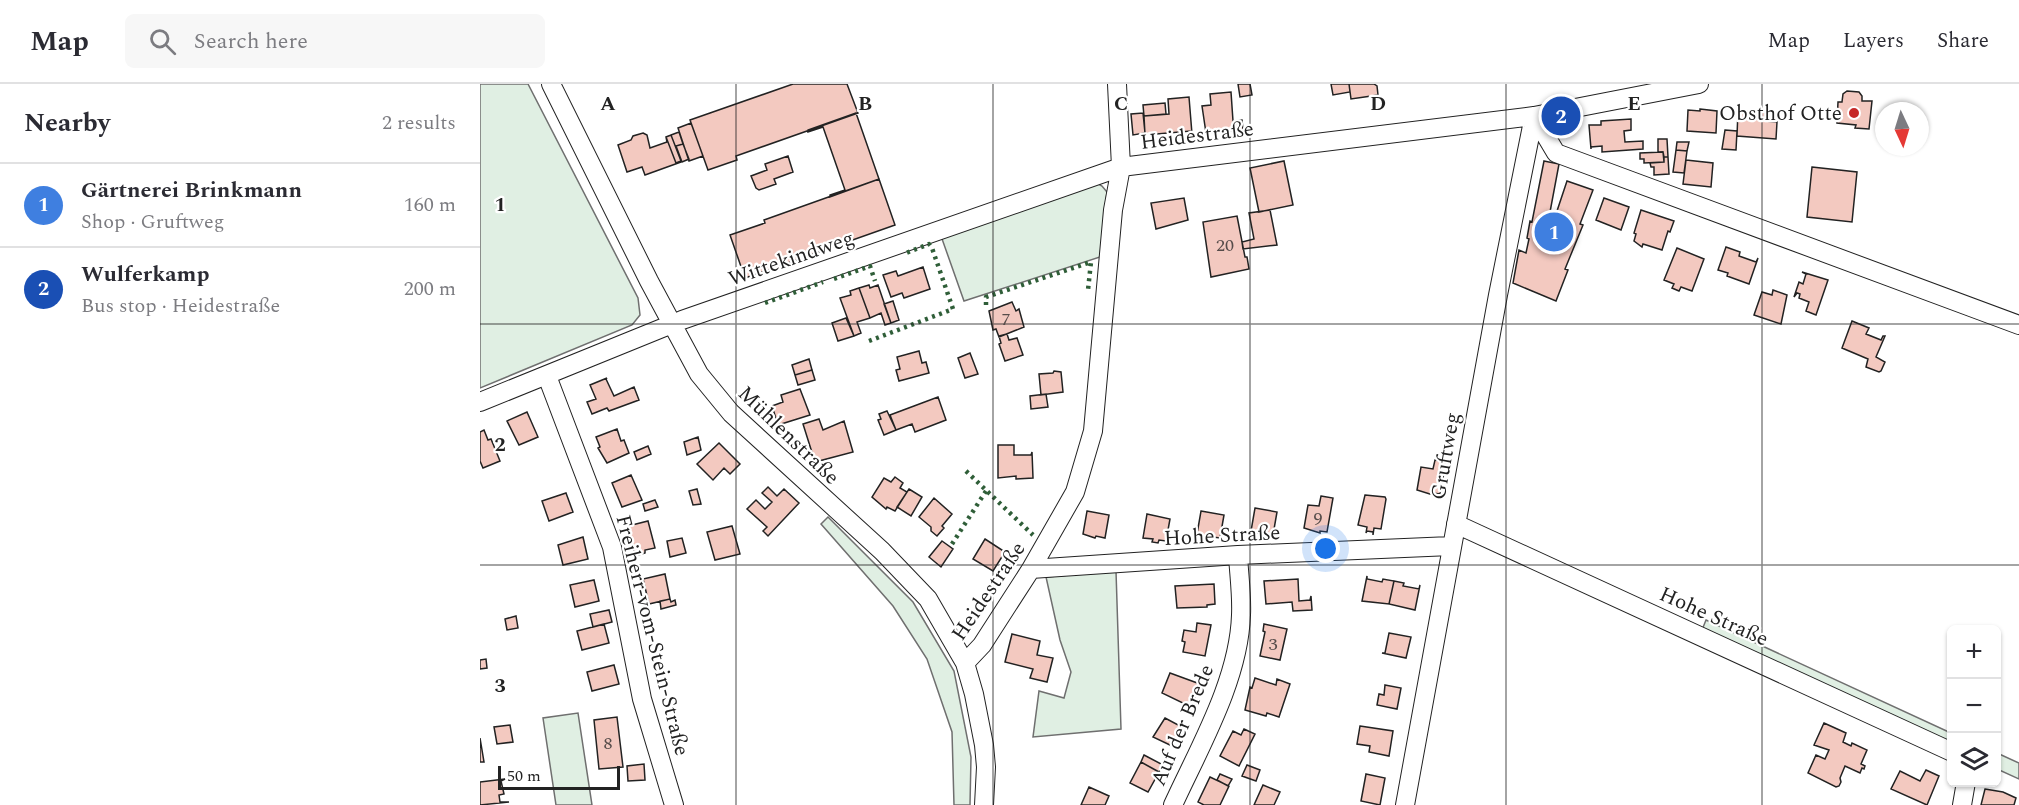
<!DOCTYPE html>
<meta charset="utf-8">
<style>
:root{--surface:#fff;--page:#f7f7f7;--text:#2b2b33;--muted:#7c7c81;--line:#e1e1e2;--accent:#c62828}
body{margin:0;font-family:Spectral,serif;background:var(--page);color:var(--text)}
.controls{position:absolute;right:18px;bottom:18px;display:grid;overflow:hidden;border-radius:9px;box-shadow:0 2px 4px #0004}
.controls button{width:54px;height:54px;display:grid;place-items:center;padding:0;border:0;border-bottom:2px solid var(--line);background:var(--surface);color:var(--text);font:30px sans-serif}
.compass{position:absolute;left:1395px;top:18px;width:54px;height:54px;border-radius:50%;background:var(--surface);box-shadow:0 2px 4px #0004;rotate:176deg}
.scale{position:absolute;left:18px;bottom:15px;width:122px;box-sizing:border-box;padding-left:6px;border:3px solid #222;border-top:0;font-size:16px;line-height:21px;white-space:nowrap;color:#222;-webkit-text-stroke:4px #fff;paint-order:stroke}
.you{position:absolute;left:846px;top:465px;width:21px;height:21px;margin:-15px;border:4px solid #fff;border-radius:50%;background:#1a73e8;box-shadow:0 0 0 9px #1a73e833}
.badge{display:grid;place-items:center;width:39px;height:39px;border-radius:50%;background:var(--accent);color:#fff;font-size:20px;font-weight:700}
.pin{position:absolute;translate:-50% -50%;border:3px solid #fff;box-shadow:0 2px 6px #0006}
.list{margin:0;padding:0;list-style:none}
h2{display:flex;justify-content:space-between;align-items:center;height:78px;margin:0;padding:0 24px;font-size:26px}
h2 small{font-size:20px;font-weight:400;color:var(--muted)}
.list li{display:grid;grid-template-columns:39px 1fr auto;gap:18px;align-items:center;box-sizing:border-box;height:84px;padding:0 24px;border-top:2px solid var(--line)}
.list b{display:block;font-size:22px;white-space:nowrap}
.list p{margin:0;font-size:20px;white-space:nowrap;color:var(--muted)}
.list em{font-size:20px;font-style:normal;color:var(--muted)}
.icon{flex:none;width:33px;height:33px;fill:none;stroke:currentColor;stroke-width:2;stroke-linecap:round;stroke-linejoin:round}
.map{position:relative;flex:none;width:1539px;height:721px;overflow:hidden}
header{display:flex;align-items:center;gap:36px;box-sizing:border-box;height:84px;padding:0 30px;background:var(--surface);border-bottom:2px solid var(--line)}
header strong{font-size:28px}
nav{display:flex;gap:33px;margin-inline-start:auto;font-size:21px}
.search{width:420px;height:54px;background:var(--page);display:flex;align-items:center;gap:15px;box-sizing:border-box;padding:0 21px;border-radius:9px;color:var(--muted);font-size:22px}
main{display:flex}
aside{flex:1;background:var(--surface)}
.map>svg:first-child{display:block}
.green{fill:#e0efe3;stroke:#6f6f6f;stroke-width:1.5}
.building{fill:#f3c9c0;stroke:#222;stroke-width:1.5}
.lines{fill:none;stroke-linecap:round;stroke-linejoin:round}
.minor-casing{stroke:#222;stroke-width:20}
.minor{stroke:#fff;stroke-width:18}
.hedge{stroke:#2f5e38;stroke-width:4.5;stroke-dasharray:3 4.5;stroke-linecap:butt}
.grid{fill:none;stroke:#222;stroke-width:1.5;stroke-opacity:0.55}
.poi-dot{fill:#c62828;stroke:#fff;stroke-width:2}
.labels{text-anchor:middle;stroke-width:4.5;stroke-linejoin:round;paint-order:stroke}
.number-label{font-size:18px;fill:#564c4a}
.poi-label{font-size:21px;fill:#222;stroke:#fff;text-anchor:end}
.street-label{font-size:21px;fill:#222;stroke:#fff}
.grid-label{font-size:20px;text-anchor:middle;font-weight:bold;fill:#222;stroke:#fff;stroke-width:4.5;stroke-linejoin:round;paint-order:stroke}
</style>
<header>
<strong>Map</strong>
<div class="search"><svg class="icon" aria-label="search" viewBox="0 0 24 24"><circle cx="10" cy="10" r="6"/><path d="M15 15l6 6"/></svg>Search here</div>
<nav><a>Map</a><a>Layers</a><a>Share</a></nav>
</header>
<main>
<aside>
<h2>Nearby<small>2 results</small></h2>
<ul class="list">
<li><span class="badge" style="background:#3f7fe0">1</span><div><b>Gärtnerei Brinkmann</b><p>Shop · Gruftweg</p></div><em>160 m</em></li>
<li><span class="badge" style="background:#1a4fb4">2</span><div><b>Wulferkamp</b><p>Bus stop · Heidestraße</p></div><em>200 m</em></li>
</ul>
</aside>
<div class="map">
<svg width="1539" height="721" viewBox="0 0 1539 721">
<rect width="100%" height="100%" fill="#fff"/>
<path class="green" d="M0,0H48L158,214L160,231L152,241L0,304Z
M615,98L622,102L627,108L620,173L484,217L461,152Z
M348,433L433,518L474,587L491,673L490,721H474L472,648L447,575L413,522L341,440Z
M636,487L641,645L553,653L559,607L584,614L591,588L580,556L566,493Z
M1226,536L1471,649V664L1222,546Z
M98,629L112,721H76L63,634Z
M1517,669L1539,679V695L1517,685Z"/>
<path class="building" d="M313,0H367L378,29L256,72L257,76L228,86L210,36Z
M758,0H770L772,11L760,13Z
M851,0H869L870,8L853,11Z
M869,0H894L897,2L898,11L871,15Z
M1367,7L1379,8L1382,12V17H1392L1389,45L1375,44L1376,41L1357,39L1358,18H1362L1363,10Z
M751,8L753,37L762,36L763,46L726,49L722,22L731,21L730,10Z
M709,13L712,50L711,47L665,51L664,32L689,30L688,15Z
M685,19L686,30L664,32L663,21Z
M1220,25L1237,27L1236,49L1207,47L1208,26L1220,27Z
M1258,26L1267,27V29L1285,28V37L1297,38L1296,55L1257,52Z
M376,29L399,95L350,113V111L365,106L343,43L328,48V46Z
M663,29L665,49L653,51L651,30Z
M1151,35V46L1144,47L1145,58L1163,57V65L1122,68V62L1111,63V65L1109,41H1121V37Z
M211,39L223,72L209,77L198,44Z
M1245,46L1257,47L1256,66L1242,65Z
M199,48L203,60L196,62L201,77L191,51Z
M163,49L167,51L170,64L187,58L186,53L196,79L201,78L165,91L162,83L147,88L138,61L151,56L153,52Z
M191,51L201,77L196,79L186,53Z
M1178,55H1187L1188,73H1184L1183,68H1178Z
M1197,58H1209L1207,67L1196,66Z
M203,60L209,75L202,78L196,62Z
M1196,66L1207,67L1204,89L1193,88Z
M1183,68L1184,78L1164,79V75H1160V69Z
M308,72L313,88L294,95L296,100L279,106L276,104L271,92L287,86L285,80Z
M1184,73H1188L1189,90L1174,91V83H1171L1170,79L1184,78Z
M1206,76L1233,79L1231,103L1203,100Z
M804,77L813,121L779,128L770,84Z
M1064,77L1079,80L1070,128L1076,130L1087,97L1113,106L1100,140L1103,141L1085,185L1088,186L1076,217L1033,199L1039,166L1046,169L1049,155L1047,154L1050,137L1052,138Z
M1332,83L1377,88L1372,138L1327,133Z
M399,95L415,141L265,194L250,151L285,139L284,136Z
M704,114L708,136L676,145L671,119Z
M1124,114L1149,123L1141,146L1116,136Z
M790,126L797,161L763,165L762,158L774,155L769,129Z
M1161,126L1194,137L1190,148L1188,147L1182,166L1163,160L1162,163L1154,157L1156,150L1154,149Z
M757,132L765,173H767L769,185L731,193L723,138Z
M1246,163L1260,168L1259,172L1276,178L1278,174L1269,200L1247,192L1248,189L1238,186Z
M1197,164L1224,175L1212,207L1201,203L1199,207L1192,204L1194,200L1184,196Z
M443,183L450,205L424,214L422,209L411,213L403,191L416,187L418,192Z
M1322,188L1348,196L1336,231L1326,227L1329,218L1319,214L1320,210L1317,209L1314,213L1319,198L1323,200L1326,190Z
M389,201L390,204L398,201L411,239L405,241L401,229L390,234L379,204Z
M379,204L390,234L377,238L381,249L374,252L360,214L371,211L370,207Z
M1293,206L1307,211L1301,240L1274,231L1282,208L1292,211Z
M413,217L419,236L411,239L404,220Z
M532,218L536,227L539,225L544,243L519,253L516,245L513,246L509,227Z
M366,234L374,252L358,257L352,239Z
M1372,237L1389,244L1386,250L1401,256L1403,252H1405L1396,273L1405,278L1401,287L1399,288L1386,283L1388,275L1362,264Z
M527,250L529,256L537,254L543,271L525,277L519,260L521,259L519,252Z
M439,267L442,279L446,278L449,289L419,297L416,286L420,285L417,273Z
M490,269L498,290L485,294L478,274Z
M329,275L332,286L315,291L312,281Z
M332,286L335,296L318,301L315,291Z
M574,287L581,288L583,308L561,311L559,290L573,289Z
M127,294L126,295L134,312L154,303L159,316L129,327L127,324L112,330L107,318L116,315L110,301Z
M320,305L330,331L298,341L292,322L303,318L301,311Z
M566,310L568,323L551,325L550,312Z
M458,313L466,336L435,348L432,340L416,346L410,331Z
M407,327L416,346L404,351L398,336L401,335L399,330Z
M47,328L58,353L39,361L27,337Z
M339,335L343,346L364,337L373,368L335,378L323,340Z
M137,345L141,357L144,356L149,369L127,379L118,364L120,363L116,353Z
M4,346L8,356L11,355L20,377L3,384L0,377V348Z
M218,353L221,366L207,371L204,358Z
M239,359L260,380L250,390L244,384L233,396L217,380Z
M518,361H534V371H551L552,368L553,394L536,395V392L518,394Z
M168,362L171,370L157,376L154,368Z
M955,376L966,378L960,410L953,409V411L937,406L941,383L953,385Z
M151,391L162,416L142,423L132,399Z
M415,393L423,399L420,404L427,408L415,427L407,423L406,425L392,413L404,394L411,398Z
M288,403L297,412L304,405L319,419L288,452L283,447L287,443L267,425L276,416L285,425L292,418L282,409Z
M217,405L221,420L213,421L209,407Z
M429,405L442,413L431,432L417,423Z
M86,409L93,428L69,437L62,417Z
M885,411L905,413L906,415L901,445L894,444L893,451V448L887,447L886,449L887,443L878,441Z
M841,412L853,414L847,448L840,447V449L824,444L828,421L839,422Z
M454,414L472,430L462,442L464,444L457,452L451,447V443L439,433Z
M175,416L178,423L165,427L163,420Z
M775,424L797,428L793,451L786,450V452L771,447Z
M607,427L629,431L625,454L616,452L615,454L603,450Z
M721,427L744,431L740,454L733,453L732,455L717,450Z
M667,430L690,435L686,457L679,456L678,459L672,458L673,455L663,454Z
M168,437L175,464L165,466V469L155,472L148,442Z
M252,442L260,470L235,476L227,448Z
M103,453L108,475L83,481L78,461Z
M202,454L206,469L190,473L187,457Z
M505,455L525,468L513,487L493,475Z
M462,457L473,465L461,483L449,473Z
M185,490L190,515L169,520L163,495Z
M887,492V495L902,498L903,495L914,497L909,520L882,517Z
M818,495L819,517L830,516L831,512L832,526L813,527L812,518L786,520L784,497Z
M114,496L119,517L95,523L90,501Z
M914,497L924,499L923,502L939,505L940,501L935,526L909,520Z
M734,500L735,520L727,521V523L697,524L695,502Z
M190,515L191,518L195,516L196,521L181,525L180,517Z
M129,526L132,538L113,543L110,530Z
M36,532L38,544L27,546L25,535Z
M717,539L731,541L725,572L703,568L705,558L702,557L704,546L716,548Z
M124,540L129,559L102,566L97,547Z
M784,540L807,545L800,576L780,572L785,548L783,547Z
M909,549L931,553L926,574L902,569H905Z
M532,550L560,557L557,571L573,574L567,598L550,594L553,585L525,578Z
M6,575L7,584L0,585V576Z
M134,581L139,600L112,607L107,588Z
M690,589L720,600L711,623L682,609Z
M775,594L796,601L797,595L810,600L799,633L787,629L786,632L765,626L770,603L772,604Z
M905,601L921,604L917,625L897,621L899,610L904,611Z
M137,633L143,683L119,685L114,636Z
M685,634L702,643L692,662L673,653Z
M1344,639L1366,649L1363,658L1371,662L1372,659L1387,666L1381,680L1385,682L1384,685L1382,684L1380,689L1365,682L1360,694L1361,698L1359,702L1356,703L1328,689L1336,671L1345,675L1349,666L1334,661Z
M30,641L33,658L17,660L14,643Z
M880,642L913,647L909,672L889,668L890,662L877,660Z
M764,645L775,650L759,682L740,672L753,647L761,651Z
M0,654L4,678H0Z
M664,671L683,681L679,688L661,678Z
M661,678L679,688L668,708L650,699Z
M164,680L165,696L148,697L147,682Z
M767,681L780,686L776,697L762,692Z
M1446,686L1459,692L1447,721L1411,705L1420,687L1440,697Z
M740,690L752,695L748,702L737,696Z
M886,690L905,694L900,721L881,717Z
M730,693L749,702L740,721H724L718,718Z
M25,695L21,697L24,710L19,711L20,718H29L0,721V698Z
M783,701L800,708L794,721H774Z
M609,703L629,712L625,721H601Z
M1505,705L1523,708L1536,714L1534,721H1501Z"/>
<g class="lines">
<defs>
<path id="minor" d="M71,0L169,197L219,290L251,329L402,467L448,515L485,579L494,610L504,661L506,683L504,721
M1054,32L1076,69L1539,241
M67,292L132,463L162,615L194,721
M0,318L202,236L641,83L1054,32L1219,0
M976,440L1472,668
M551,485L758,471L971,462
M485,579L502,561L551,485L595,408L613,347L633,126L641,83L637,0
M693,721C719,664 759,596 761,531C762,511 759,491 758,471
M925,721L1018,211L1054,32
M1482,721L1486,698"/>
</defs>
<use href="#minor" class="minor-casing"/>
<use href="#minor" class="minor"/>
<path class="hedge" d="M354,195L390,182L395,197
M285,219L343,198
M506,221V213L611,178L608,206
M389,257L473,225L452,164L449,160L426,169
M486,387L553,451
M472,460L506,407"/>
</g>
<path class="grid" d="M256,0V721M513,0V721M770,0V721M1026,0V721M1282,0V721M0,240H1539M0,481H1539"/>
<circle class="poi-dot" cx="1374" cy="29" r="6"/>
<g class="labels">
<g class="number-label">
<text x="745" y="167">20</text>
<text x="526" y="241">7</text>
<text x="838" y="440">9</text>
<text x="793" y="566">3</text>
<text x="128" y="665">8</text>
</g>
<g class="poi-label">
<text x="1362" y="36">Obsthof Otte</text>
</g>
<g class="street-label">
<text transform="translate(717 51) rotate(-7)" y="7">Heidestraße</text>
<text transform="translate(311 174) rotate(-19)" y="7">Wittekindweg</text>
<text transform="translate(309 351) rotate(44)" y="7">Mühlenstraße</text>
<text transform="translate(965 372) rotate(-80)" y="7">Gruftweg</text>
<text transform="translate(742 451) rotate(-3)" y="7">Hohe Straße</text>
<text transform="translate(508 507) rotate(-56)" y="7">Heidestraße</text>
<text transform="translate(1234 532) rotate(24)" y="7">Hohe Straße</text>
<text transform="translate(173 551) rotate(76)" y="7">Freiherr-vom-Stein-Straße</text>
<text transform="translate(702 641) rotate(-67)" y="7">Auf der Brede</text>
</g>
</g>
<g class="grid-label">
<text x="128" y="26">A</text>
<text x="385" y="26">B</text>
<text x="641" y="26">C</text>
<text x="898" y="26">D</text>
<text x="1154" y="26">E</text>
<text x="20" y="127">1</text>
<text x="20" y="367">2</text>
<text x="20" y="608">3</text>
</g>
</svg>
<div class="controls">
<button>+</button>
<button>−</button>
<button><svg class="icon" aria-label="layers" viewBox="0 0 24 24"><path d="M12 4l9 5-9 5-9-5zM3 14l9 5 9-5"/></svg></button>
</div>
<svg class="compass" viewBox="-18 -18 36 36"><path d="M0-13l5 13h-10z" fill="#e53935"/><path d="M0 13l5-13h-10z" fill="#7c7c81"/></svg>
<div class="scale">50 m</div>
<div class="you"></div>
<div class="pin badge" style="left:1074px;top:148px;background:#3f7fe0">1</div>
<div class="pin badge" style="left:1081px;top:32px;background:#1a4fb4">2</div>
</div>
</main>
